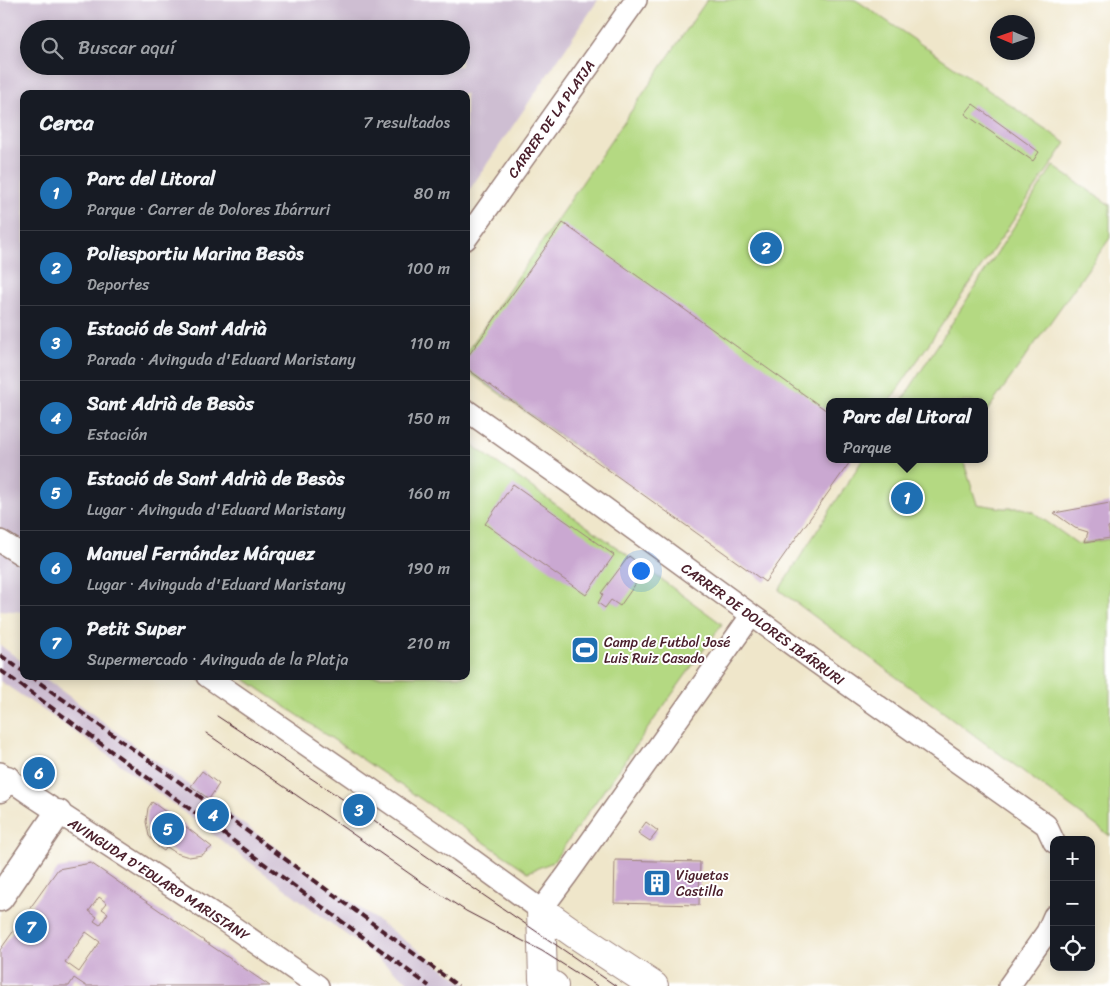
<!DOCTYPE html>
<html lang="es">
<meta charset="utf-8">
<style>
:root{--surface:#171b24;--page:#242831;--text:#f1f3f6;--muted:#9ea1a6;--line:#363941;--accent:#1f6fb2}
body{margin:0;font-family:Sriracha,sans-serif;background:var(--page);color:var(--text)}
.controls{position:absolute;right:15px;bottom:15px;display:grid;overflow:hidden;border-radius:10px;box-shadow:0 2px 12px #0003}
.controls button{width:45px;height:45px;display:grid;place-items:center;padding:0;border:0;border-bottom:1px solid var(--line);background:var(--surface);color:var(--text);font:25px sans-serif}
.compass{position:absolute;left:990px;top:15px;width:45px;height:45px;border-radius:50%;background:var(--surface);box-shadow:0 2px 12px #0003;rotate:272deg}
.you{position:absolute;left:640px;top:570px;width:18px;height:18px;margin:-12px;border:4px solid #fff;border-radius:50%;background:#1a73e8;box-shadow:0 0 0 8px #1a73e833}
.badge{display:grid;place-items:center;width:32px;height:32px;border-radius:50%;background:var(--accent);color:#fff;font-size:16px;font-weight:700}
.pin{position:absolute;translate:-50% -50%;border:2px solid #fff;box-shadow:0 1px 5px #0006}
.popup{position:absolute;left:826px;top:398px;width:162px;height:65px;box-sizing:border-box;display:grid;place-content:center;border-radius:10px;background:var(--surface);filter:drop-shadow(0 1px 4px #0005);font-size:16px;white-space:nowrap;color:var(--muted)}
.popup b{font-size:19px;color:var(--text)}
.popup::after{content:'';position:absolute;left:50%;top:100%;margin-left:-10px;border:10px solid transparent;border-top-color:var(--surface)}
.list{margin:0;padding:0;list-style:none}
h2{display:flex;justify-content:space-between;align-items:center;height:65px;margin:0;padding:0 20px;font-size:21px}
h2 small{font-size:16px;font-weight:400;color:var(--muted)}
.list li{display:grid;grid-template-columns:32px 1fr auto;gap:15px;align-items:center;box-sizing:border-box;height:75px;padding:0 20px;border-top:1px solid var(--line)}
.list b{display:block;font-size:19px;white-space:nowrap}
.list p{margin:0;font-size:16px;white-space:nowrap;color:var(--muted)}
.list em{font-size:16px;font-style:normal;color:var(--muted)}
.icon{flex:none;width:28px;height:28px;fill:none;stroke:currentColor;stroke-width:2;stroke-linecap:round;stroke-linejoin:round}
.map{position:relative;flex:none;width:1110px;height:986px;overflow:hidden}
.search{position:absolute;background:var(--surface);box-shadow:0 2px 12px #0003;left:20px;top:20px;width:450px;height:55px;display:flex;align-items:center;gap:12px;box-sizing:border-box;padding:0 18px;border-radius:28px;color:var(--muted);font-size:19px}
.panel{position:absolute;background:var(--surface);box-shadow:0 2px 12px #0003;left:20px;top:90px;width:450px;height:590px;border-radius:10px}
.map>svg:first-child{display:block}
.industrial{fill:#cebed2;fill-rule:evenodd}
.green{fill:#b4d982;stroke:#7f7c56}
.building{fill:#caa8d1;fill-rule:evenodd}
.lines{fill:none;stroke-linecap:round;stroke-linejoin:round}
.minor-casing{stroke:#9c827a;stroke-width:24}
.tertiary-casing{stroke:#9c827a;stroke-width:29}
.secondary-casing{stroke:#9c827a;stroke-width:30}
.minor{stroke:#fff;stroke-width:21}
.tertiary{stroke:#fff;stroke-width:26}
.secondary{stroke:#fff;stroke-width:28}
.tram{stroke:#4a1f2b;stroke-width:1}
.rail{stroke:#4a1f2b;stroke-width:4;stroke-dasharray:8 4;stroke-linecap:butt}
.labels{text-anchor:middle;stroke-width:4;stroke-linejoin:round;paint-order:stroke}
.street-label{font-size:14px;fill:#4a1f2b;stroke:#fff}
.poi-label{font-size:14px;fill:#4a1f2b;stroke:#fff;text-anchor:start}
</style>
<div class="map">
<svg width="1110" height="986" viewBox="0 0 1110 986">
<rect width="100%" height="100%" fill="#fff"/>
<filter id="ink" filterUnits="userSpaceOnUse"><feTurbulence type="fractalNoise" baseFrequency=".02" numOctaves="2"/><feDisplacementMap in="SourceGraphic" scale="10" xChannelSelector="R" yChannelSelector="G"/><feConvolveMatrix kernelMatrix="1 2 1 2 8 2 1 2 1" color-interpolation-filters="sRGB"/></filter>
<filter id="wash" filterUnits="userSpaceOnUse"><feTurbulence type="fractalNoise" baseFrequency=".0096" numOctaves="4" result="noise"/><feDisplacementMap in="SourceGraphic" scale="20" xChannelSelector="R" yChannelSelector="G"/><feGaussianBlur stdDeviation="1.12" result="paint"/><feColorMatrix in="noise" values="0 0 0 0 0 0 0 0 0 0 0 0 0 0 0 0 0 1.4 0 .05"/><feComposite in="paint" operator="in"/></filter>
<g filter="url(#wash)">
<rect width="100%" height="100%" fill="#efe6ca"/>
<path class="industrial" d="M0,0H598L466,195V94H24V612L0,610ZM29,29H461V66H29Z
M0,645L24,663V676H42L134,745L468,986H414L96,746L0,681Z"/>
<path class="green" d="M707,0H856L1066,143L889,402H830V459L766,580L466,370V353Z
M1053,166L1110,205V238L985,414L984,402H901Z
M466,441L629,556L722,624L553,862L528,872L246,680L245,676H466Z
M863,459H962L964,463L977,504L1003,508H1022L1033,512L1078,544L1110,539V836L779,590Z"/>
<g id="blocks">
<path class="building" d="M973,104L1039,152L1033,161L965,114Z
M563,223L830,413V459H852L765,582L466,368V359Z
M513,484L614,555L586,595L485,524Z
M1110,503V526L1108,527L1110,538L1085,542L1088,532L1075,528L1054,513Z
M629,556L646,569L620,606L611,600L605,608L598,603L603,594L601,593Z
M202,771L219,784L209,799L191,786Z
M152,802L177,820L212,847L202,855L189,857L176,853L167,847L164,851L158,847L149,836L146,822L148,808Z
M646,822L658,831L650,841L638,833Z
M615,860L700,862L699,905L614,903Z
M91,863L134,893L270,986H86L74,978L69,986H0V950L58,869ZM99,897L107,903L102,909L108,913L100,925L94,921L97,917L89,911ZM86,932L100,942L79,972L65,962Z"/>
</g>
</g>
<g filter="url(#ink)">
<use href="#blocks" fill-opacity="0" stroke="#9c827a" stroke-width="1"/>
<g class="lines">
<defs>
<path id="minor" d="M466,239L636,0
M466,410L577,488L816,662L1046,825L1054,842
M0,541L24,556
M207,676L460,851L541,910L567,875L751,616
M0,773L33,796L220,918L318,986
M1009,986L1047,932L1054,916"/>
<path id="tertiary" d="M0,789L7,779
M0,898L58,813"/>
<path id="secondary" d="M541,910L575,934L654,986
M541,910L543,979L554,986"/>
</defs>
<use href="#minor" class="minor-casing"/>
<use href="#tertiary" class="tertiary-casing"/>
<use href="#secondary" class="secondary-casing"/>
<use href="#minor" class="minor"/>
<use href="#tertiary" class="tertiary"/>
<use href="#secondary" class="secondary"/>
<path class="tram" d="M217,716L359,810L616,986
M206,733L347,830L420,881L466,911L542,951L597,986"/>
<path class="rail" d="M0,655L24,672
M0,670L197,814L429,986
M30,676L206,801L458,986"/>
</g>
</g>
<defs>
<symbol id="stadium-square" viewBox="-11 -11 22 22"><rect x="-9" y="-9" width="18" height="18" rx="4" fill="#1f6fb2" stroke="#fff"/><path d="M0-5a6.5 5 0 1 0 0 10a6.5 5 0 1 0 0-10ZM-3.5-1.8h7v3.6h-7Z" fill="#fff"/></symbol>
<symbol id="building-square" viewBox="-11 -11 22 22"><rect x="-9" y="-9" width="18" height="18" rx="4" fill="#1f6fb2" stroke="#fff"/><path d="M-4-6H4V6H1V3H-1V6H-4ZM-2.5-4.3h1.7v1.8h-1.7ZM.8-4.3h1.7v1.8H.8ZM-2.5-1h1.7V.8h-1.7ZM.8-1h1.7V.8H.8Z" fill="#fff"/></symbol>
</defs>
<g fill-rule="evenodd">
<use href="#stadium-square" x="569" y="634" width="32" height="32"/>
<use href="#building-square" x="641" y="867" width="32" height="32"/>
</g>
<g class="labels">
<g class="street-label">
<text transform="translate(551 119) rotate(-55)" y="5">CARRER DE LA PLATJA</text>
<text transform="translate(763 624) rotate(36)" y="5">CARRER DE DOLORES IBÁRRURI</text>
<text transform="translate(159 879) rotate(33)" y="5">AVINGUDA D'EDUARD MARISTANY</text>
</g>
<g class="poi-label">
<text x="604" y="647">Camp de Futbol José<tspan x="604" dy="16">Luis Ruiz Casado</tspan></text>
<text x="676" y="880">Viguetas<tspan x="676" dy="16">Castilla</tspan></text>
</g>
</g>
</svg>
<div class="controls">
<button>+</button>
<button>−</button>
<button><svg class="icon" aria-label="locate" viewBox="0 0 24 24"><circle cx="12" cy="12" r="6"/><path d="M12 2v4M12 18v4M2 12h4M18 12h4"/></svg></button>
</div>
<svg class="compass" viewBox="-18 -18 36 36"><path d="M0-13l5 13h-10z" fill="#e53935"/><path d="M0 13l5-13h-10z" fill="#9ea1a6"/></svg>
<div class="you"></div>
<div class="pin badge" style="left:907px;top:498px">1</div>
<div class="popup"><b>Parc del Litoral</b>Parque</div>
<div class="pin badge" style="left:766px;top:248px">2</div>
<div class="pin badge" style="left:359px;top:810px">3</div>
<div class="pin badge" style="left:213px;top:815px">4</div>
<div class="pin badge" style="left:168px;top:829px">5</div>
<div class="pin badge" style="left:39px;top:773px">6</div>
<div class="pin badge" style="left:31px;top:927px">7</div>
<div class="search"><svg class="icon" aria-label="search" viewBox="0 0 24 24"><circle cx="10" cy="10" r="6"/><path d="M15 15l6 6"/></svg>Buscar aquí</div>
<section class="panel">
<h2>Cerca<small>7 resultados</small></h2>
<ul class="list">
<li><span class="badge">1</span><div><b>Parc del Litoral</b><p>Parque · Carrer de Dolores Ibárruri</p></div><em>80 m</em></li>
<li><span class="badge">2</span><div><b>Poliesportiu Marina Besòs</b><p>Deportes</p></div><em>100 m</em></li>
<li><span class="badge">3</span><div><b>Estació de Sant Adrià</b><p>Parada · Avinguda d'Eduard Maristany</p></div><em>110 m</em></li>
<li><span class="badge">4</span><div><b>Sant Adrià de Besòs</b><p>Estación</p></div><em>150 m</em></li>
<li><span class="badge">5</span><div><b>Estació de Sant Adrià de Besòs</b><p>Lugar · Avinguda d'Eduard Maristany</p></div><em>160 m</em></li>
<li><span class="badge">6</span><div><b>Manuel Fernández Márquez</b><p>Lugar · Avinguda d'Eduard Maristany</p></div><em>190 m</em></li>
<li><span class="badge">7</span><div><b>Petit Super</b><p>Supermercado · Avinguda de la Platja</p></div><em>210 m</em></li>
</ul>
</section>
</div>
